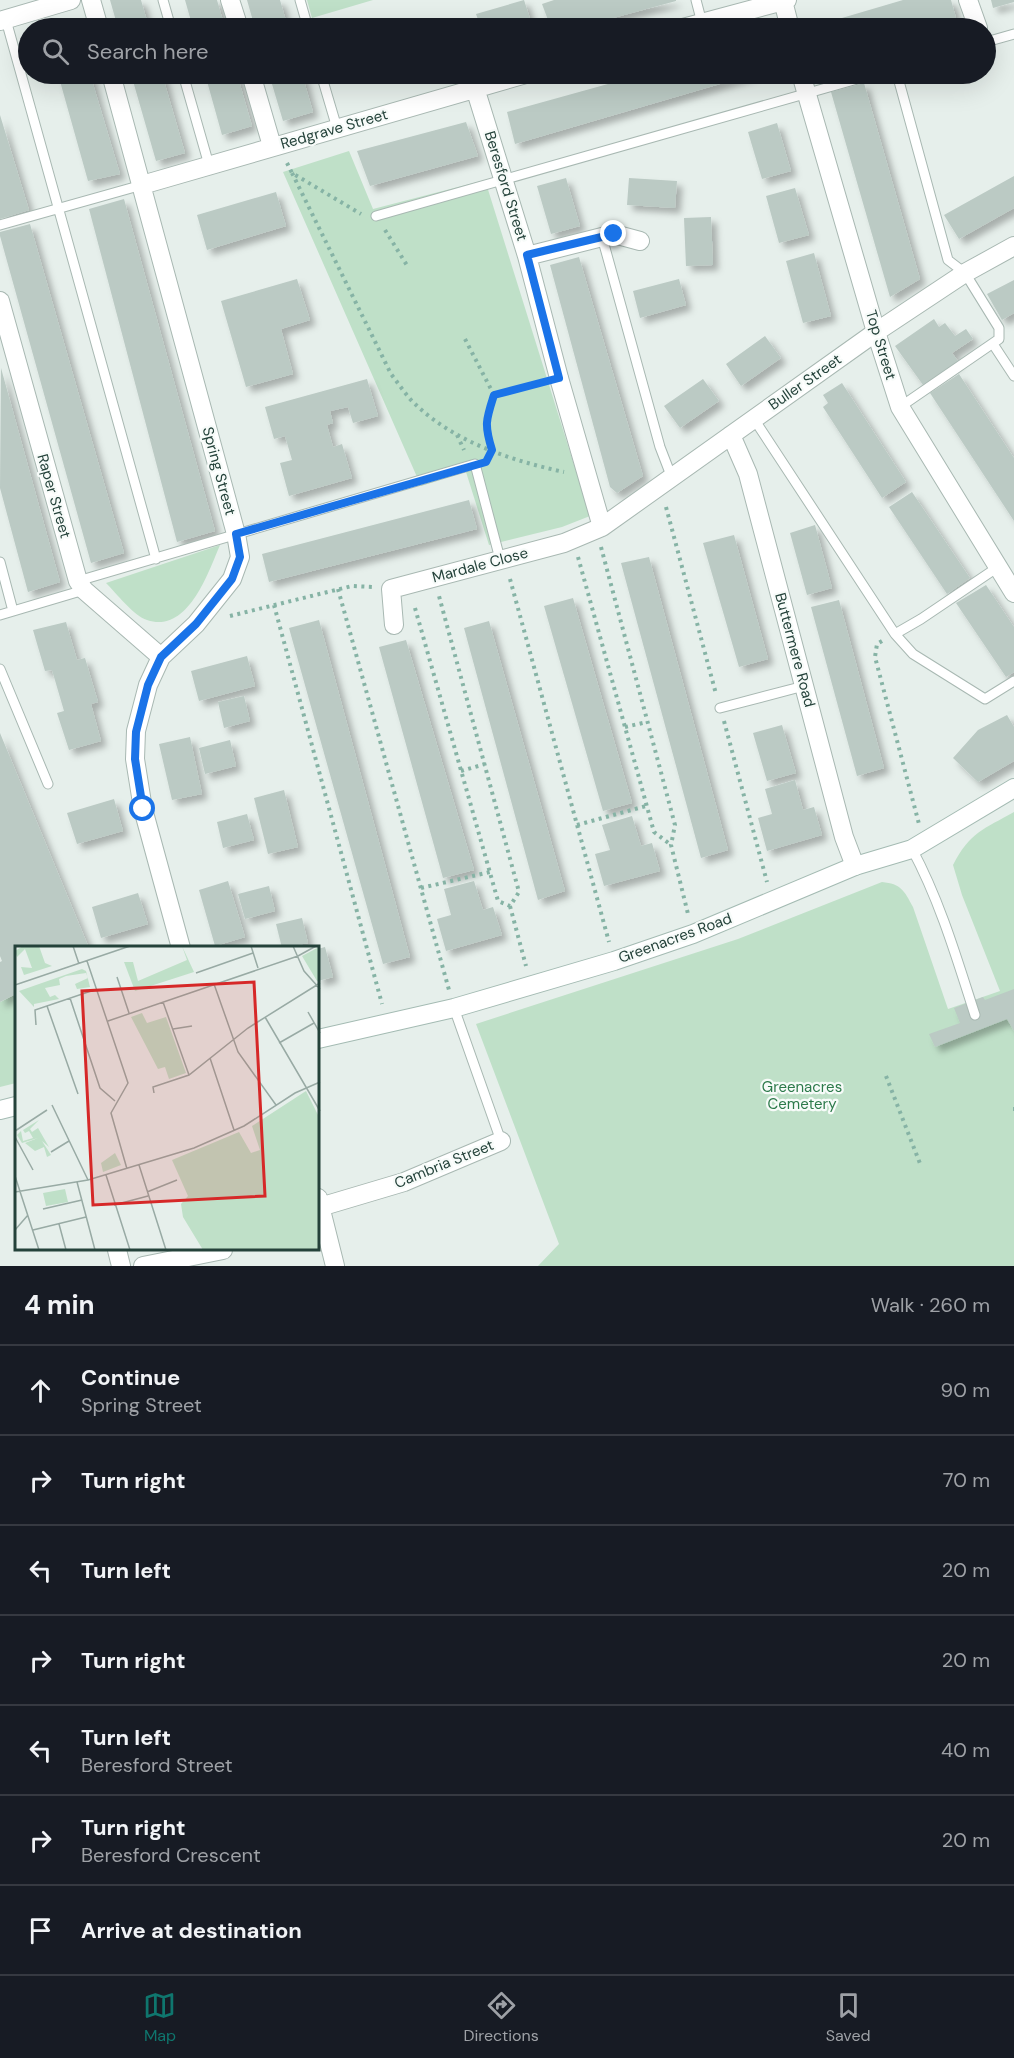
<!DOCTYPE html>
<meta charset="utf-8">
<style>
:root{--surface:#171b24;--page:#20242c;--text:#f1f3f6;--muted:#9ea1a6;--line:#363941;--accent:#0f766e}
body{margin:0;font-family:"DM Sans",sans-serif;background:var(--page);color:var(--text)}
.stop{position:absolute;width:18px;height:18px;margin:-14px;border:4px solid #1a73e8;border-radius:50%;background:#fff}
.stop.end{background:#1a73e8;border-color:#fff;box-shadow:0 2px 6px #0008}
.list{margin:0;padding:0;list-style:none}
h2{display:flex;justify-content:space-between;align-items:center;height:78px;margin:0;padding:0 24px;font-size:26px}
h2 small{font-size:20px;font-weight:400;color:var(--muted)}
.list li{display:grid;grid-template-columns:39px 1fr auto;gap:18px;align-items:center;box-sizing:border-box;height:90px;padding:0 24px;border-top:2px solid var(--line)}
.list b{display:block;font-size:22px;white-space:nowrap}
.list p{margin:0;font-size:20px;white-space:nowrap;color:var(--muted)}
.list em{font-size:20px;font-style:normal;color:var(--muted)}
.icon{flex:none;width:33px;height:33px;fill:none;stroke:currentColor;stroke-width:2;stroke-linecap:round;stroke-linejoin:round}
.map{position:relative;flex:none;width:1014px;height:1266px;overflow:hidden}
.search{position:absolute;background:var(--surface);box-shadow:0 6px 24px #0002;left:18px;right:18px;top:18px;height:66px;display:flex;align-items:center;gap:15px;box-sizing:border-box;padding:0 21px;border-radius:33px;color:var(--muted);font-size:22px}
.sheet{height:708px;background:var(--surface)}
nav{display:flex;justify-content:space-around;align-items:center;box-sizing:border-box;height:84px;border-top:2px solid var(--line);background:var(--surface);font-size:16px;color:var(--muted)}
nav a{display:grid;justify-items:center;gap:3px}
nav .on{color:var(--accent)}
.map>svg:first-child{display:block}
.green{fill:#bfe0c8}
.building{fill:#bbcac4;filter:url(#shadow)}
.lines{fill:none;stroke-linecap:round;stroke-linejoin:round}
.lane-casing{stroke:#a8b8b2;stroke-width:11}
.street-casing{stroke:#a8b8b2;stroke-width:20}
.secondary-casing{stroke:#a4bbb3;stroke-width:20}
.path{stroke:#86b3a5;stroke-width:4;stroke-dasharray:3 4.5;stroke-linecap:butt}
.lane{stroke:#fff;stroke-width:9}
.street{stroke:#fff;stroke-width:18}
.secondary{stroke:#fff;stroke-width:18}
.route{stroke:#1a73e8;stroke-width:8}
.labels{text-anchor:middle;stroke-width:4.5;stroke-linejoin:round;paint-order:stroke}
.street-label{font-size:15px;fill:#24423a;stroke:#f7fbf9}
.park-label{font-size:15px;fill:#2d7a4b;stroke:#f7fbf9}
.inset-road{fill:none;stroke:#98aaa4;stroke-width:1.5}
.view{fill:#d62828;fill-opacity:0.15;stroke:#d62828;stroke-width:3}
.inset-edge{fill:none;stroke:#24423a;stroke-width:3}
</style>
<div class="map">
<svg width="1014" height="1266" viewBox="0 0 1014 1266">
<defs>
<filter id="shadow"><feDropShadow dx="5.5" dy="5.5" stdDeviation="3" flood-color="#0004"/></filter>
</defs>
<rect width="100%" height="100%" fill="#e6efeb"/>
<path class="green" d="M307,0H373L312,18Z
M349,151L373,209L485,180L590,516L562,527L489,545L466,472L421,486L283,172Z
M220,545C208,573 188,634 147,620C134,616 116,593 106,583Z
M1014,812V1266H538L559,1244L476,1024L738,939L882,882C901,884 904,890 913,907L948,1009L1000,991L962,895L953,865C970,832 984,829 1014,812Z
M16,994V1083L0,1087V1002Z"/>
<path class="building" d="M110,0H141L149,28H118Z
M185,0H217L225,28H193Z
M247,0H280L288,28H255Z
M524,0L533,28H481L476,14Z
M554,0H676V1L576,28H551L542,4Z
M903,0H951L956,18L922,28H808Z
M991,0H1014V2L993,8Z
M458,19L461,28H429Z
M75,20L77,28H46Z
M58,74H90L120,174L88,181Z
M131,74H162L185,153L156,161Z
M205,74H237L252,126L222,135Z
M269,74H302L313,112L283,121Z
M644,74H754L515,144L507,112Z
M864,83L920,279L890,297L831,92Z
M0,115L29,210L0,219Z
M466,122L478,156L370,186L357,151Z
M777,123L791,171L762,179L748,132Z
M1014,176V208L959,239L944,215Z
M566,178L580,226L551,234L537,186Z
M629,178L677,181L675,208L627,205Z
M795,188L809,235L779,243L766,196Z
M276,192L286,226L207,250L197,215Z
M124,199L215,531L177,542L89,209Z
M711,217L713,265L686,266L684,218Z
M30,224L124,553L91,563L0,236V232Z
M814,253L831,316L803,323L786,261Z
M579,257L643,476L617,493L610,487L550,265Z
M297,279L310,320L281,329L293,374L246,387L221,301Z
M679,279L686,305L640,318L633,291Z
M1014,280V313L1002,320L987,294Z
M934,319L939,327L945,323L955,336L966,329L973,339L952,353L958,361L923,385L895,346Z
M765,336L781,358L741,386L726,364Z
M1,368L60,582L28,592L0,488Z
M959,374L1014,458V521L930,393Z
M367,379L378,416L353,423L348,407L330,411L333,423L327,425L333,447L342,444L352,478L289,496L280,463L292,460L285,436L274,439L265,407Z
M703,379L719,401L680,428L664,406Z
M842,383L906,482L882,498L823,407L828,403L823,395Z
M912,492L970,578L947,594L889,507Z
M469,500L477,529L269,582L262,554Z
M815,525L832,588L807,595L790,533Z
M734,535L768,659L739,667L703,543Z
M649,557L728,850L701,858L621,563Z
M986,585L1014,627V672L1006,677L956,603Z
M573,598L632,803L603,811L544,606Z
M839,600L884,768L857,776L811,607Z
M319,620L410,957L383,964L289,628Z
M489,621L565,891L538,900L464,628Z
M66,622L77,660L85,658L98,702L91,704L101,741L69,750L57,713L64,711L52,670L45,671L33,630Z
M406,640L474,870L443,878L379,647Z
M247,656L255,686L199,701L191,671Z
M244,696L250,721L224,728L218,702Z
M1007,715L1014,727V761L978,782L953,758L978,730Z
M782,725L796,773L767,781L753,733Z
M0,733L89,948H16V994L0,1002V962L2,961L0,956Z
M190,737L202,794L172,800L159,744Z
M230,740L236,766L205,774L199,748Z
M795,780L803,810L814,807L822,835L767,851L758,818L772,814L765,789Z
M284,790L298,847L268,854L254,798Z
M114,799L123,831L77,844L67,813Z
M247,814L254,840L223,848L217,822Z
M632,816L641,846L652,843L660,871L604,886L595,854L610,850L602,825Z
M228,881L245,937L215,946L199,890Z
M474,881L483,910L493,907L502,935L446,951L437,919L451,915L444,889Z
M269,886L275,911L245,919L238,894Z
M138,893L148,924L101,938L92,907Z
M302,918L308,943L282,948L276,924Z
M325,947L333,977L318,981V949Z
M1014,989V1031L1007,1019L935,1047L929,1034L960,1023L954,1008L983,997L985,1000Z"/>
<g class="lines">
<defs>
<path id="lane" d="M163,0L171,28
M300,0L308,28
M696,0L702,23
M6,20L156,559
M986,42L1014,34
M183,74L209,165
M321,74L337,128
M897,74L948,260L965,273L999,328V339L900,407
M376,216L875,74
M0,225L142,185
M602,237L660,447L672,478
M993,344L1014,376
M754,419L895,634L913,654L985,699L1014,681
M0,562L13,611
M78,581L475,464L500,559
M0,615L84,590
M895,634L921,619L998,567
M0,669L48,784
M720,708L804,686
M912,849C940,901 957,959 975,1015
M454,1008L501,1141"/>
<path id="street" d="M91,0L99,28
M230,0L239,28
M968,0L978,28
M783,1L790,28
M0,21L71,0
M683,28L787,0
M111,74L236,534L240,557L232,579L196,624L161,657L148,685L136,731L135,759L143,809L181,948
M251,74L272,146
M801,74L876,332L900,407L1014,593
M475,88L527,256L559,378L602,527
M142,185L526,74
M527,256L614,234L640,241
M0,301L78,581L84,590L161,657
M731,435L748,474L844,837L855,866
M394,625L391,589L564,543L602,527L876,332L965,273L1014,246
M318,1198L335,1266
M320,1207L404,1182L501,1141
M117,1250L121,1266
M143,1266L223,1250"/>
<path id="secondary" d="M318,1039L454,1008L614,961L693,934L855,866L912,849L1014,788
M0,1110L16,1106"/>
</defs>
<use href="#lane" class="lane-casing"/>
<use href="#street" class="street-casing"/>
<use href="#secondary" class="secondary-casing"/>
<path class="path" d="M287,163L292,173L361,214
M292,173L391,374C398,383 404,392 411,400C451,441 509,460 564,472
M385,230L408,267
M465,339L494,395L540,383
M457,435L464,450
M491,452L486,429V419L494,395
M666,507L716,694
M601,547L675,825L671,845L688,914
M578,557L654,832L671,845
M510,579L609,942
M338,589L449,990
M274,605L382,1004
M415,608L498,901L510,906L519,892L439,596
M230,616L352,586L372,587
M882,641L877,644L875,657L919,824
M724,721L767,882
M625,727L647,722
M461,771L485,764
M577,825L646,806
M421,888L490,872
M510,906L526,966
M886,1076L921,1166
M1013,1109H1014"/>
<use href="#lane" class="lane"/>
<use href="#street" class="street"/>
<use href="#secondary" class="secondary"/>
</g>
<g class="lines">
<path class="route" d="M143,809L135,759L136,732L148,685L161,657L196,624L232,579L240,557L236,534L486,462L492,450C484,424 486,420 494,395L559,378L527,255L614,234"/>
</g>
<g class="labels">
<g class="street-label">
<text transform="translate(334 129) rotate(-16)" y="5">Redgrave Street</text>
<text transform="translate(506 186) rotate(73)" y="5">Beresford Street</text>
<text transform="translate(881 345) rotate(73)" y="5">Top Street</text>
<text transform="translate(805 382) rotate(-35)" y="5">Buller Street</text>
<text transform="translate(219 471) rotate(75)" y="5">Spring Street</text>
<text transform="translate(54 496) rotate(74)" y="5">Raper Street</text>
<text transform="translate(480 565) rotate(-15)" y="5">Mardale Close</text>
<text transform="translate(795 650) rotate(75)" y="5">Buttermere Road</text>
<text transform="translate(675 938) rotate(-20)" y="5">Greenacres Road</text>
<text transform="translate(444 1164) rotate(-22)" y="5">Cambria Street</text>
</g>
<g class="park-label">
<text x="802" y="1092">Greenacres<tspan x="802" dy="17">Cemetery</tspan></text>
</g>
</g>
<g transform="translate(15 946)">
<rect width="304" height="304" fill="#e6efeb"/>
<path d="M8,0H24L30,17L37,20L9,29L6,21L17,22L10,3L2,11L0,5ZM167,0L179,26L120,45L109,16H118L123,35L172,14ZM304,1V35H302L287,10ZM67,23L71,25L75,41L62,43L60,38L73,32L71,27L51,30L44,33L45,39L30,42L35,51L40,49L44,53L19,58V61L4,45ZM127,67L132,77L151,71L171,127L154,133L150,121L143,123L116,71ZM291,145L304,171V304H188L168,271L166,258L173,250L157,214L224,186L236,207L245,204L237,180ZM24,174L15,183L17,186L23,182L34,201L27,195L36,209L32,211L29,201L20,205L10,197L23,192L7,197L2,189L6,185L8,195L18,192L14,185L10,187L8,184ZM100,207L106,219L88,226L86,217ZM50,243L53,256L31,260L28,247Z" fill="#bfe0c8"/>
<path class="inset-road" d="M58,0L64,18M236,0L243,22M278,0L289,25L305,43M72,15L113,137L96,167L112,223M181,27L238,7M102,31L114,67M199,38L223,106L261,159M0,39L115,0M55,52L85,142L100,155M148,56L174,129M32,60L63,148M293,66L305,87M250,71L305,165M93,75L283,10L301,0M21,79L20,64L82,43M158,83L177,80M264,97L299,77M195,112L219,184M139,147L138,141L174,129L233,82L305,37M37,159L73,234M0,185L32,164M0,191L18,224M36,206L54,195M124,219L151,304M91,229L115,304M0,230L24,304M62,236L80,304M0,246L73,234L179,202L229,180L280,147L305,136M132,246L162,234M99,259L133,250M28,263L67,254M44,278L51,304M0,284L13,269M18,284L71,271"/>
<path class="view" d="M239,36L250,250L78,259L67,45Z"/>
<rect width="304" height="304" class="inset-edge"/>
</g>
</svg>
<div class="stop" style="left:143px;top:809px"></div>
<div class="stop end" style="left:614px;top:234px"></div>
<div class="search"><svg class="icon" aria-label="search" viewBox="0 0 24 24"><circle cx="10" cy="10" r="6"/><path d="M15 15l6 6"/></svg>Search here</div>
</div>
<section class="sheet">
<h2>4 min<small>Walk · 260 m</small></h2>
<ul class="list">
<li><svg class="icon" aria-label="ahead" viewBox="0 0 24 24"><path d="M12 20V5M6 11l6-6 6 6"/></svg><div><b>Continue</b><p>Spring Street</p></div><em>90 m</em></li>
<li><svg class="icon" aria-label="right" viewBox="0 0 24 24"><path d="M7 20v-9h11M14 6l5 5-5 5"/></svg><div><b>Turn right</b></div><em>70 m</em></li>
<li><svg class="icon" aria-label="left" viewBox="0 0 24 24"><path d="M17 20v-9H6M10 6l-5 5 5 5"/></svg><div><b>Turn left</b></div><em>20 m</em></li>
<li><svg class="icon" aria-label="right" viewBox="0 0 24 24"><path d="M7 20v-9h11M14 6l5 5-5 5"/></svg><div><b>Turn right</b></div><em>20 m</em></li>
<li><svg class="icon" aria-label="left" viewBox="0 0 24 24"><path d="M17 20v-9H6M10 6l-5 5 5 5"/></svg><div><b>Turn left</b><p>Beresford Street</p></div><em>40 m</em></li>
<li><svg class="icon" aria-label="right" viewBox="0 0 24 24"><path d="M7 20v-9h11M14 6l5 5-5 5"/></svg><div><b>Turn right</b><p>Beresford Crescent</p></div><em>20 m</em></li>
<li><svg class="icon" aria-label="arrive" viewBox="0 0 24 24"><path d="M6 21V4h12l-3 4 3 4H6"/></svg><div><b>Arrive at destination</b></div></li>
</ul>
</section>
<nav>
<a class="on"><svg class="icon" aria-label="map" viewBox="0 0 24 24"><path d="M3 6l6-2 6 2 6-2v14l-6 2-6-2-6 2zM9 4v14M15 6v14"/></svg>Map</a>
<a><svg class="icon" aria-label="directions" viewBox="0 0 24 24"><path d="M12 3l9 9-9 9-9-9zM9 14v-3h6M13 9l2 2-2 2"/></svg>Directions</a>
<a><svg class="icon" aria-label="saved" viewBox="0 0 24 24"><path d="M7 4h10v16l-5-4-5 4z"/></svg>Saved</a>
</nav>
